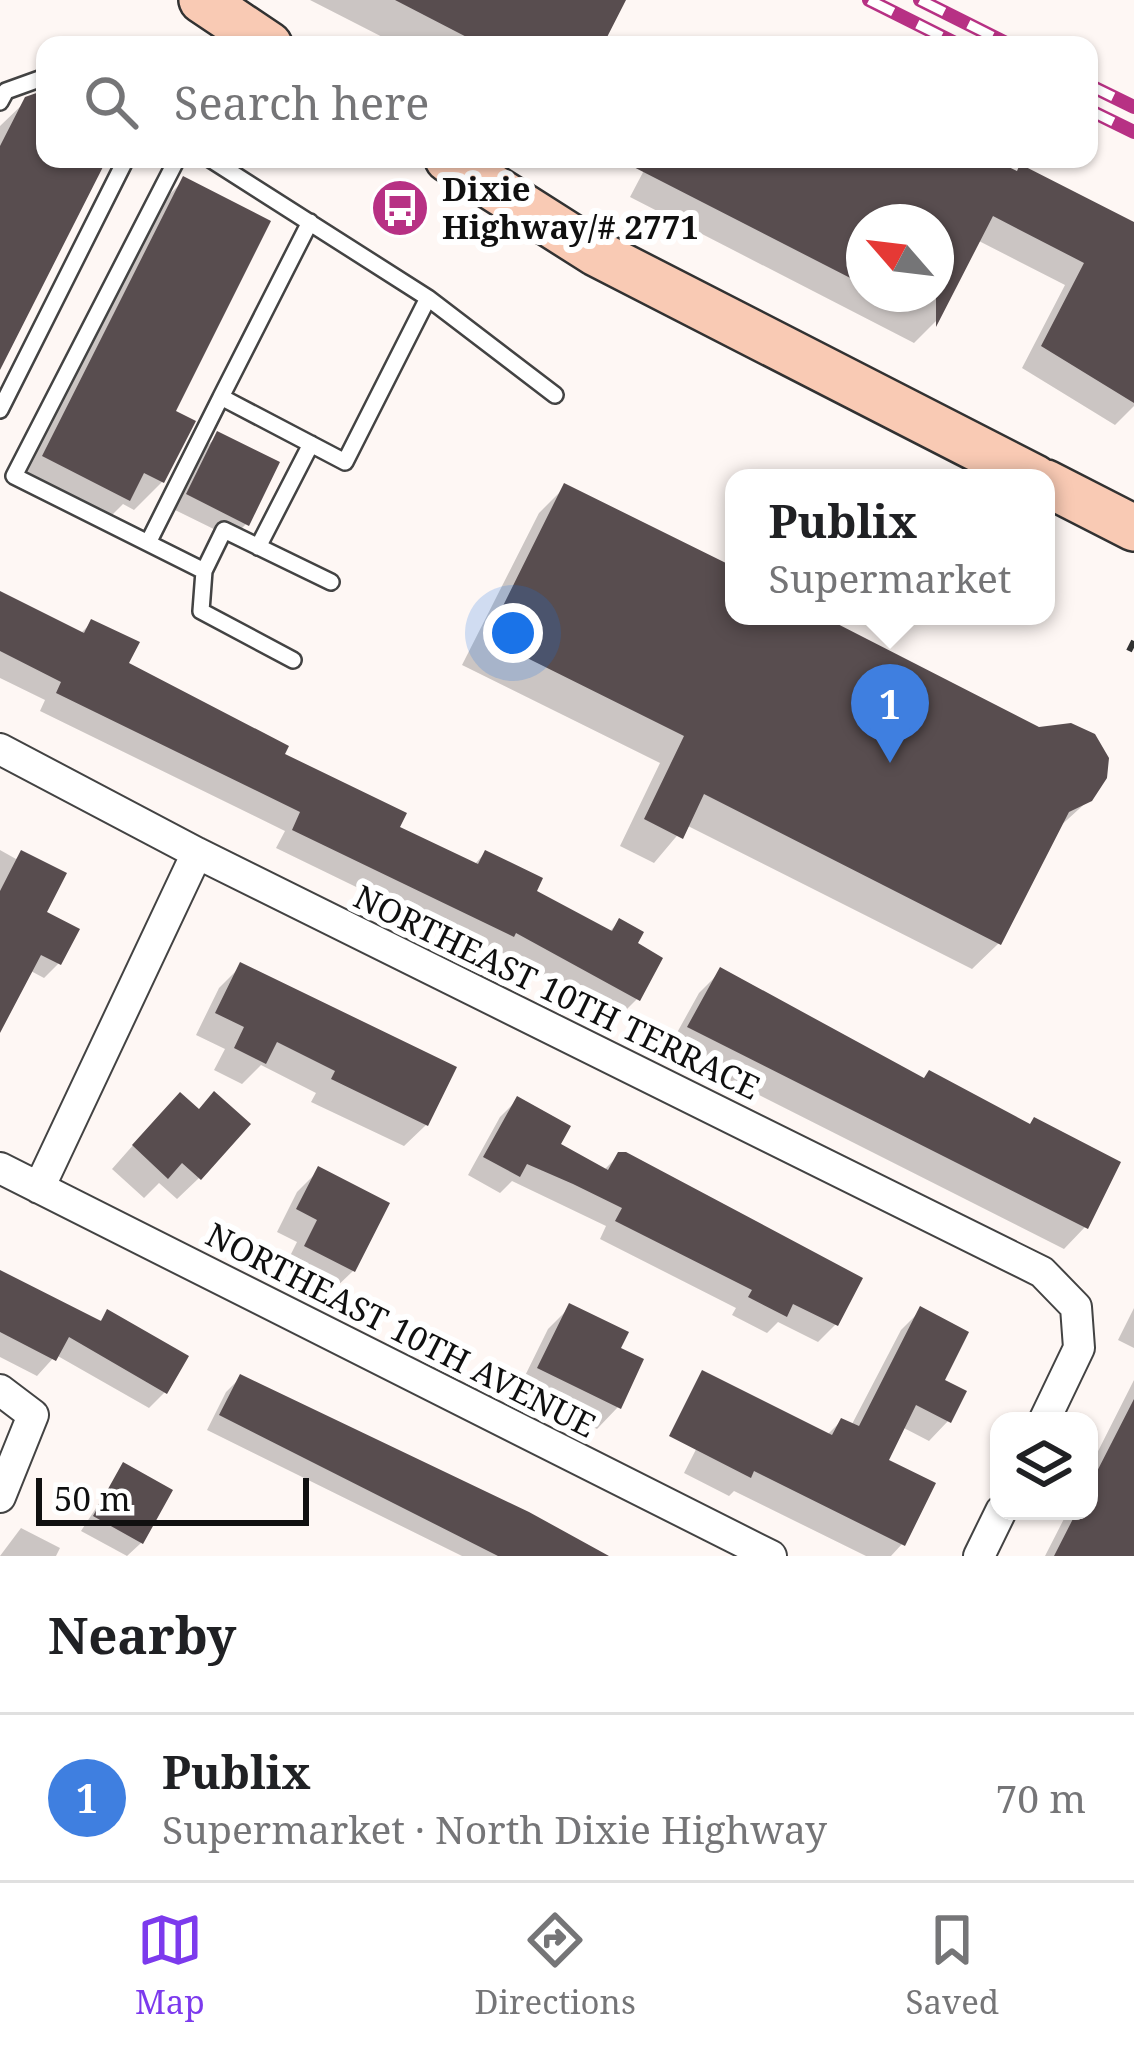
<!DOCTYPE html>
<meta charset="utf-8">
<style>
:root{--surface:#fff;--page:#f2f2f2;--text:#202124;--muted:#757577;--line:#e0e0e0;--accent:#7c3aed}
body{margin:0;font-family:"Noto Serif",serif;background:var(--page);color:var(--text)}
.controls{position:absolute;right:36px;bottom:36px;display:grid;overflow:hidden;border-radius:24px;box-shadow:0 3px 9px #0004}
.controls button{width:108px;height:108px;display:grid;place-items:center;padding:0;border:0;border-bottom:3px solid var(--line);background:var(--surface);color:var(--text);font:60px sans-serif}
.compass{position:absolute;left:846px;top:204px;width:108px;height:108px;border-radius:50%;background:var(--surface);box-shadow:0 3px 9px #0004;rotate:298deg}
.scale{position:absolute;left:36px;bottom:30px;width:273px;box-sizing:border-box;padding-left:12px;border:6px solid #101010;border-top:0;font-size:33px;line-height:42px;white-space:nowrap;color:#101010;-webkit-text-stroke:9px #fff;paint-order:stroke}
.you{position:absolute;left:513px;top:633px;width:42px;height:42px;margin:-30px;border:9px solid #fff;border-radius:50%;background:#1a73e8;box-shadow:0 0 0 18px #1a73e833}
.badge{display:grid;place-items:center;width:78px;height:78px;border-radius:50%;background:var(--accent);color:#fff;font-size:39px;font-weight:700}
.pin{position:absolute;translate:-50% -99px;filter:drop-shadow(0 3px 6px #0008)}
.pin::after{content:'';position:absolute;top:63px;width:42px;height:36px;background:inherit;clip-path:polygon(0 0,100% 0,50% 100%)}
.popup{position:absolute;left:725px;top:469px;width:330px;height:156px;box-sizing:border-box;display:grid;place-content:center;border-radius:24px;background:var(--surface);filter:drop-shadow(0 3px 9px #0005);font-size:39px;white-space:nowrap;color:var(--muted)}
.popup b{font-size:45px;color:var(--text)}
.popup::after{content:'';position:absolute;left:50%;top:100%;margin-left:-24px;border:24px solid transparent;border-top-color:var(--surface)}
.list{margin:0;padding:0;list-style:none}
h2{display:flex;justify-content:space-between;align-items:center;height:156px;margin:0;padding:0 48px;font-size:51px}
h2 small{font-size:39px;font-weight:400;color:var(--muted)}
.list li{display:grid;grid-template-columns:78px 1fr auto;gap:36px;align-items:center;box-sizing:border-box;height:168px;padding:0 48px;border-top:3px solid var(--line)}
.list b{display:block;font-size:45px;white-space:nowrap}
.list p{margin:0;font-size:39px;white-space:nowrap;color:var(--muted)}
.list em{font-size:39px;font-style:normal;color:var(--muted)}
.icon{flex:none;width:66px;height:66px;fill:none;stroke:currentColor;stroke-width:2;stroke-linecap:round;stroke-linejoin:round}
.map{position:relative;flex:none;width:1134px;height:1556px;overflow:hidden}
.search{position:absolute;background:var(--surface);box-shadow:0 3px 9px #0004;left:36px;right:36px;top:36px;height:132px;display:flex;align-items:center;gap:30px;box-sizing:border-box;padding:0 42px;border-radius:24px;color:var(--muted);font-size:45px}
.sheet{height:324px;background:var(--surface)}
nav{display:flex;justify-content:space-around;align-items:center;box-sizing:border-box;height:168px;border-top:3px solid var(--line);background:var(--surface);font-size:33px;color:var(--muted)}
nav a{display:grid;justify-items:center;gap:6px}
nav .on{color:var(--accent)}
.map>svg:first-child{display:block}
.shadow{fill:#0003;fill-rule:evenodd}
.building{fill:#584d4f}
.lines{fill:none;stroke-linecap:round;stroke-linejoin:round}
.lane-casing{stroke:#434343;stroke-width:20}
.street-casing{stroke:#434343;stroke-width:34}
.secondary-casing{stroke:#323232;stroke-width:50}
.path{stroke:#323232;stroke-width:6;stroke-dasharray:12 6;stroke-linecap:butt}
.lane{stroke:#fff;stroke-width:15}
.street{stroke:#fff;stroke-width:30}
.secondary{stroke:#f9cab4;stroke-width:45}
.rail-casing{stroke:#b73184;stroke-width:14}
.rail{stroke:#fff;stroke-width:9;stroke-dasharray:27;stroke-linecap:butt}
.labels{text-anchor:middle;stroke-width:12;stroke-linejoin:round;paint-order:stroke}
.poi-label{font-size:33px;font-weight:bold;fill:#101010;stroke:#fff;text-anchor:start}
.street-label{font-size:33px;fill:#101010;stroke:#fff}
</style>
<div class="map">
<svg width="1134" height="1556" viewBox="0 0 1134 1556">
<rect width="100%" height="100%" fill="#fef7f4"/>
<path class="shadow" d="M310,0H623L600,45H398Z
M27,100L45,104V159H104L0,364V126Z
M650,159H985L1134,226V406L1115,425L1022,368L1065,285L977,240L936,321L914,343L630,197ZM864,222H936V294H864Z
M184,180L172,412L162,482L134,510L123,504L100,527L16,485L156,208Z
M218,435L246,524L232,538L173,509L203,450Z
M565,487L734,573V616H817L1090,799L1057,829L999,943L972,969L686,825L654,863L620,846L660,763L462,665L539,513Z
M0,594L80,634L92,622L125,664L396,828L474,865L485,853L533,892L609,932L619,922L634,945L637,999L619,1017L497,950L494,954L276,848L285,831L40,711L45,700L0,678Z
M0,850L16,859L22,854L58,964L44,978L29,970L0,1026Z
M241,966L426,1125L404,1146L311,1102L316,1093L261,1065L242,1084L214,1070L225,1049L196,1035L219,988Z
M721,971L1085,1227L1064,1249L668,1049L699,993Z
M517,1100L557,1145L603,1171L619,1155L836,1324L818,1342L778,1322L767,1333L732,1315L736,1308L600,1239L606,1226L512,1181L500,1193L468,1175L500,1117Z
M158,1117L199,1178L177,1199L159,1183L144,1198L112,1169Z
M319,1170L353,1271L331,1292L284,1268L297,1242L277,1232L297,1192Z
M0,1273L98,1323L108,1313L165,1392L149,1408L56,1355L37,1376L0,1357Z
M570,1307L617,1349L618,1407L597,1429L518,1390L548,1329Z
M1134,1308V1348L1118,1340Z
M921,1310L948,1421L929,1441L902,1427L885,1461L902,1544L891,1556H866L734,1491L729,1496L684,1473L716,1410L826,1436L841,1421L851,1426L901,1330Z
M241,1377L585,1556H462L207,1430L226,1392Z
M1134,1380V1556H1045L1068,1511H1089V1469Z
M124,1465L141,1543L127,1556L81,1531Z
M21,1528L60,1548L56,1556H0Z"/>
<path class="building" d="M395,0H626L603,45H482Z
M45,90V159H107L0,370V146L25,97Z
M618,159H992L1017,171L1020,164L1134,222V403L1041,346L1084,263L993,216L936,327V222H864V285Z
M183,176L271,221L176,411L196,421L164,483L144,473L130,501L42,456Z
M217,431L280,462L249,526L186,494Z
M564,483L734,567V616H822L1039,727L1071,723L1095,734L1109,758L1107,778L1092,801L1069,812L1001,945L704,794L683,839L644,819L684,736L487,638Z
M0,591L84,633L91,619L140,642L129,663L289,746L285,754L407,813L400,827L478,864L485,850L543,878L537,891L612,931L619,918L644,932L638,943L663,958L640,1001L516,933L514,937L292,830L300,812L56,693L61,682L0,651Z
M21,850L67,873L47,912L80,929L61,965L41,955L0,1033V891Z
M240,962L457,1067L428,1126L331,1079L335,1071L277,1042L266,1064L234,1048L244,1027L215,1013Z
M720,967L924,1078L929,1070L1030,1124L1034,1117L1121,1162L1088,1229L687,1027Z
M214,1091L251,1124L201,1180L182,1163L168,1179L132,1145L180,1092L199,1109Z
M517,1096L571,1126L561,1144L608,1170L618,1152H626L863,1278L838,1326L793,1304L787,1317L748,1297L752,1290L615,1221L622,1208L573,1184L527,1164L520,1177L483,1157Z
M318,1166L390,1203L355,1272L304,1246L317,1220L296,1209Z
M0,1270L101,1321L107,1309L189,1356L167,1394L69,1337L56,1361L0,1332Z
M569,1303L629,1332L621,1348L644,1359L621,1409L537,1368Z
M920,1306L969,1332L945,1380L967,1391L951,1423L916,1405L889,1460L936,1483L905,1546L754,1471L751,1478L669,1436L702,1370L832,1435L841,1418L859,1426Z
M240,1374L529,1512L609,1556H498L219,1415Z
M1134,1399V1556H1054L1077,1511H1089V1487Z
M123,1462L173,1490L143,1544L93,1516Z"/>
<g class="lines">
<defs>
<path id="lane" d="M0,102L6,91L45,77
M177,159L14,476L204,571L224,530L331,582
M210,159L428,298L555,395
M310,222L221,397L345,462L428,298
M0,410L126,159
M148,543L221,397
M258,547L311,444
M204,571L201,611L293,660"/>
<path id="street" d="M0,749L197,853L1042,1272L1076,1307L1079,1348L1044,1421
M0,1168L771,1556
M39,1188L197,853
M0,1390L33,1415L0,1497
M979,1556L1001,1511"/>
<path id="secondary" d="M202,0L269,45
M448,159L596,253L1035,478
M1046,483L1134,528"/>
</defs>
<use href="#lane" class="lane-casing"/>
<use href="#street" class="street-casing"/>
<use href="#secondary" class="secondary-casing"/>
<path class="path" d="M1129,651L1134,641"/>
<use href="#lane" class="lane"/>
<use href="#street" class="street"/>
<use href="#secondary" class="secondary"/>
<defs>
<path id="rail" d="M869,0L959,45
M920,0L1010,45
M1089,85L1134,107
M1089,110L1134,132"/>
</defs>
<use href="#rail" class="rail-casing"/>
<use href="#rail" class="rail"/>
</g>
<defs>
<symbol id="bus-disc" viewBox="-11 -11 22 22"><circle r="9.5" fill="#b73184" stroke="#fff"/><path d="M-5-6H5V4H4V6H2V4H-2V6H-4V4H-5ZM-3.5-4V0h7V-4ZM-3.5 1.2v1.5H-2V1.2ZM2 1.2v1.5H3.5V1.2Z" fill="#fff"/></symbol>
</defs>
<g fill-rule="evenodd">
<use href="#bus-disc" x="367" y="175" width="66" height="66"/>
</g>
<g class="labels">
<g class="poi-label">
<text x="442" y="201">Dixie<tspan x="442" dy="38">Highway/# 2771</tspan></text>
</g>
<g class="street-label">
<text transform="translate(557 992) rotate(26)" y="12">NORTHEAST 10TH TERRACE</text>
<text transform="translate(401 1330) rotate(27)" y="12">NORTHEAST 10TH AVENUE</text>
</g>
</g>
</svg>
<div class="controls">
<button><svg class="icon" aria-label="layers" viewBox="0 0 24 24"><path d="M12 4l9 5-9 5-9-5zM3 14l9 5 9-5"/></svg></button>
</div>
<svg class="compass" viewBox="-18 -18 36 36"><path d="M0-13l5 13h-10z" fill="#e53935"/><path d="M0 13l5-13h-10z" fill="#757577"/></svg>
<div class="scale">50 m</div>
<div class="you"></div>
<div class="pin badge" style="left:890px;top:763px;background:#3f7fe0">1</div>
<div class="popup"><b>Publix</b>Supermarket</div>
<div class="search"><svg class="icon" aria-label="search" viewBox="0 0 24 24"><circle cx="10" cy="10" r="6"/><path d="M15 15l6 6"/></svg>Search here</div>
</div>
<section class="sheet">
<h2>Nearby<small></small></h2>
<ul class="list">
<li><span class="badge" style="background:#3f7fe0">1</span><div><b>Publix</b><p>Supermarket · North Dixie Highway</p></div><em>70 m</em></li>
</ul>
</section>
<nav>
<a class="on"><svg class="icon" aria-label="map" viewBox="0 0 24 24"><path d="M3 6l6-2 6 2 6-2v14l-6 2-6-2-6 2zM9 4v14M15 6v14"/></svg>Map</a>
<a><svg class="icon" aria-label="directions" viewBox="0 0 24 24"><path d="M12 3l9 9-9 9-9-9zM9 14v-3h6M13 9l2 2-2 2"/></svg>Directions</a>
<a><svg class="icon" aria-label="saved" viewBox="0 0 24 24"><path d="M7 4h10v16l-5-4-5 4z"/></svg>Saved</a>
</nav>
